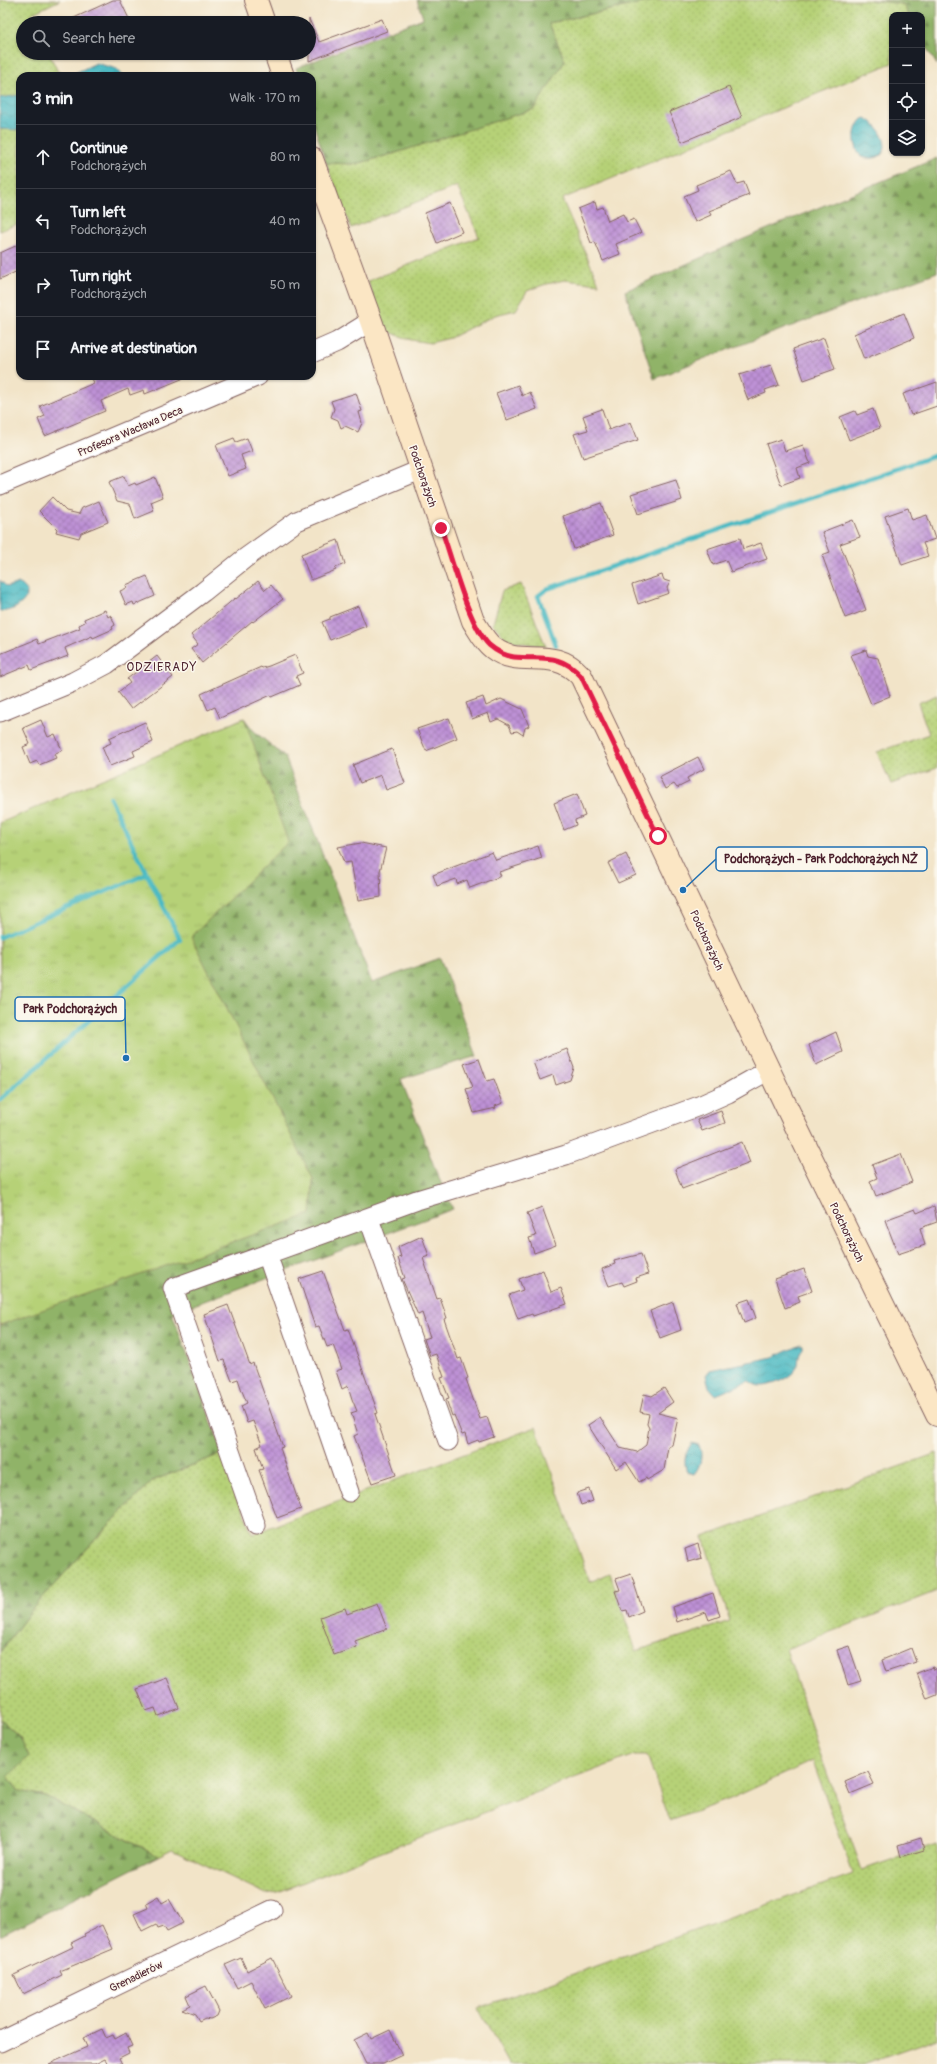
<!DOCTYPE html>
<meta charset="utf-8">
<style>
:root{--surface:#171b24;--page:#20242c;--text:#f1f3f6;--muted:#9ea1a6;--line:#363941}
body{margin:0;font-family:Pangolin,sans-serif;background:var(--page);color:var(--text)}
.controls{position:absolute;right:12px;top:12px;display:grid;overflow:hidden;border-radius:8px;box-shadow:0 1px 3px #0004}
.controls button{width:36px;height:36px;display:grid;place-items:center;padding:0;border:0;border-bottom:1px solid var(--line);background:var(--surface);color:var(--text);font:20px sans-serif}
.stop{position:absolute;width:12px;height:12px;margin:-9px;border:3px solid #e11d48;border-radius:50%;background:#fff}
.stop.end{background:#e11d48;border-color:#fff;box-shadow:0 1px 4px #0008}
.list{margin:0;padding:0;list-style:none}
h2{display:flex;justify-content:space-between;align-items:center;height:52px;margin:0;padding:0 16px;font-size:17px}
h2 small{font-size:13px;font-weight:400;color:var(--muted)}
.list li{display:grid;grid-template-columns:26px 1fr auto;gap:12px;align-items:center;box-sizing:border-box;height:64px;padding:0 16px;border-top:1px solid var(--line)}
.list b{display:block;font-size:15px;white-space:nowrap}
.list p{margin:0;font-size:13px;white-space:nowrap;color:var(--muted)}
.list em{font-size:13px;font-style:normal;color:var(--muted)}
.icon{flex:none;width:22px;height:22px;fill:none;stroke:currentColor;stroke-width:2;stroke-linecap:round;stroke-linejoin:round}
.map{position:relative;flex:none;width:937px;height:2064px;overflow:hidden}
.search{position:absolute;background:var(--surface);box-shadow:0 1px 3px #0004;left:16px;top:16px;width:300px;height:44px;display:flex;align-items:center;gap:10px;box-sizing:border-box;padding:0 14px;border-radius:22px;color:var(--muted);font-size:15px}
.panel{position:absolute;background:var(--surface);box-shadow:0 1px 3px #0004;left:16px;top:72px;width:300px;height:308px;border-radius:12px}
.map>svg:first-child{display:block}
.grass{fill:url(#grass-dots);stroke:#807851}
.forest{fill:url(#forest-firs);stroke:#6d694a}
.park{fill:url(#park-tufts);stroke:#807851}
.water{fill:url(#water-waves);stroke:#4a6c77}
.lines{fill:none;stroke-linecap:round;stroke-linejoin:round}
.stream{stroke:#4bbac3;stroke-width:4.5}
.building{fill:url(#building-cross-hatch)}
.street-casing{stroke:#856462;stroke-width:21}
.secondary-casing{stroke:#856462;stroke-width:24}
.street{stroke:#fff;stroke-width:19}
.secondary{stroke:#fbe6c4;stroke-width:22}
.route{stroke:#e11d48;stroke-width:5}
.labels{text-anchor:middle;stroke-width:3;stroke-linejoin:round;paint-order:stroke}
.street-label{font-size:11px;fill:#4a1f2b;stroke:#fbf7ec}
.neighbourhood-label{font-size:12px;letter-spacing:1px;fill:#4a1f2b;stroke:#fbf7ec}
.leader{fill:none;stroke:#1f6fb2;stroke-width:1.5}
.callout-dot{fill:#1f6fb2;stroke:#fbf7ec;stroke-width:1.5}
.callout{fill:#fbf7ec;stroke:#1f6fb2;stroke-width:1.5}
.callout-label{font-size:12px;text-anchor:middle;font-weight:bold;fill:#4a1f2b}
</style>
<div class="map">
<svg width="937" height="2064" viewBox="0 0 937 2064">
<defs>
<pattern id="grass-dots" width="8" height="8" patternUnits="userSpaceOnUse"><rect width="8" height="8" fill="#b6d177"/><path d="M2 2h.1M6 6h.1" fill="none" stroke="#9eb367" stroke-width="1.8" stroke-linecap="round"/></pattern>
<pattern id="forest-firs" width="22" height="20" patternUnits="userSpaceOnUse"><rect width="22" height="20" fill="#90b368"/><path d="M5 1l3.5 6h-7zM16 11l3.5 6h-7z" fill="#789156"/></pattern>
<pattern id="park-tufts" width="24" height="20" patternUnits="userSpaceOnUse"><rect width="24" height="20" fill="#b6d177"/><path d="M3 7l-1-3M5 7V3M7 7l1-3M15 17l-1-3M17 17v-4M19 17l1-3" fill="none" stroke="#9eb367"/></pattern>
<pattern id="water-waves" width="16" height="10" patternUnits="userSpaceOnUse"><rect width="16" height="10" fill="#4bbac3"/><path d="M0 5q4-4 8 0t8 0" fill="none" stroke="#40979f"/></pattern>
<pattern id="building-cross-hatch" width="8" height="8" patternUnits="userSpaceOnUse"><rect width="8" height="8" fill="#bd91d5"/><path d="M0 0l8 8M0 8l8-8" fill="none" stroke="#9c76ad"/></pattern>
</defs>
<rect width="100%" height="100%" fill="#fbf7ec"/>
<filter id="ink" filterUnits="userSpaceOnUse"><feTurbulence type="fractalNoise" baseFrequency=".025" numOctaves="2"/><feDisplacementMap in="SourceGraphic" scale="8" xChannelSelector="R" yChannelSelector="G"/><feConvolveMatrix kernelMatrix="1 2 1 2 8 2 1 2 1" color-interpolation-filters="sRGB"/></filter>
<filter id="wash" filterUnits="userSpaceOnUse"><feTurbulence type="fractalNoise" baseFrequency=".012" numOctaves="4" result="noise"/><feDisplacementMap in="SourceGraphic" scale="16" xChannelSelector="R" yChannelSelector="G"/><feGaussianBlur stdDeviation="0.9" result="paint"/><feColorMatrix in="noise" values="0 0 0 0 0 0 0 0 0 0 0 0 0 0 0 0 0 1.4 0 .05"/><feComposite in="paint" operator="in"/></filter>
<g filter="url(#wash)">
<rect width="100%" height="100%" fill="#f2e4c8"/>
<path class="grass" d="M0,0H60L31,14L35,23H23V53H49L58,72L72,75L20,76V95L0,98Z
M656,0H870L903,4L909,15H892V63L562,199L599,284L564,280L543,285L527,291L516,310L495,315L450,338L430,343L411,340L384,330L368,281L479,237L457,186L351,228L326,163L356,164L399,152L565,61L549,23Z
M0,129L20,130V223L0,231Z
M521,584L546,647L507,640L493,624L502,591Z
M937,695V768L891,784L877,752L929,734L918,703Z
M536,1427L590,1582L610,1573L636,1651L730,1621L703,1537L937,1453V1591L786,1649L823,1762L862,1870L937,1844V2038L863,2064H509L478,2008L853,1874L813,1761L730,1799L670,1821L647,1755H634L278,1892L266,1894L172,1849L158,1856L45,1796L19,1791L8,1777L20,1737L0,1719V1652L33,1608L105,1529L152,1481L223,1453L252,1534Z"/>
<path class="forest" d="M417,0H656L549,23L565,61L534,109L399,152L356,164L326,163L312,119V76H299L296,68L423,18Z
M870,0H937V65L922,40V15H909L903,4Z
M937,158V272L703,359L654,379L625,291L739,241Z
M244,718L253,730L285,757L372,983L440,958L477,1056L401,1079L437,1174L453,1209L172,1313L223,1453L152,1481L105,1529L33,1608L0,1652V825Z
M0,1719L20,1737L29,1756L8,1777L19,1791L45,1796L158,1856L0,1936Z"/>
<path class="park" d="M244,718L288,842L191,937L313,1179L311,1214L0,1325V823Z"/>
<path class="water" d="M96,63L117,69L123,76H69Z
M20,95V130L0,129V98Z
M866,118C888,131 896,165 861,157C853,145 852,129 862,119Z
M0,580L7,587L18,583C40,593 15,614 0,611Z
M801,1344L803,1345C804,1350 800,1352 799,1357C798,1361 799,1365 796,1369C791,1378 770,1387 760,1386C756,1386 752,1383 749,1381L716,1395L709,1387L706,1375L710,1370L773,1357Z
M692,1443L699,1445C703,1455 701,1466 694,1474L687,1472C683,1462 685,1452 692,1443Z"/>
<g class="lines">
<path class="stream" d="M556,645L538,596L547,589L937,455
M0,937L147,874L110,798
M0,1100L180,939L147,874"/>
</g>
<g id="blocks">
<path class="building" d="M113,0H120L131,23H63Z
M309,19L319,42L382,19L387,31L309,61Z
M729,87L742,117L682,142L669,112Z
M731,171L737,184L744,182L749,195L709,211L711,215L695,222L684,196L698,190L696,185Z
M595,202L597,209L603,207L608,221L623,214L627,222L634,219L641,233L616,244L620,254L603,261L595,242L591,243L578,209Z
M450,203L462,232L437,243L425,213Z
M20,244V270L0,279V253Z
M904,313L914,338L864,359L854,334Z
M824,338L835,369L804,380L793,349Z
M771,365L779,385L765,390L766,393L748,400L739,375Z
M91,376H189L145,394L144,390L130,395L128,389L101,401L105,411L45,436L38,419L45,416L40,406L94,383Z
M937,382V406L911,415L903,394Z
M518,385L522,396L530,392L537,409L507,420L496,393Z
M356,393L362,411L359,412L362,423L358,432L345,426L341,428L338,420L331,417L334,409L331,401Z
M602,409L609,430L631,422L638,440L583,458L574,434L588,430L583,416Z
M873,409L880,428L849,440L840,417L855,411L857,415Z
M234,438L236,442L247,438L252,451L241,455L246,469L228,476L216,445Z
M781,439L785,451L803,445L810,463L797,468L800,478L781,485L766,444Z
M124,476L128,486L135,483L136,485L155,477L163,497L151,502L154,511L135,519L130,504L117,501L109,482Z
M676,480L682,500L638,514L631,494Z
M52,497L66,511L79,514L82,508L99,501L108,522L81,533L79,538L56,532L57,529L39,511Z
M601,503L613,535L574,549L563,516Z
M908,508L912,520L927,515L935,539L923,543L928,556L902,565L885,516Z
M853,520L860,537L840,544L866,610L845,618L822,555L830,552L822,532Z
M740,538L743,549L761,543L767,559L731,572L726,560L713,565L707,549Z
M338,540L345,564L335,568L336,570L311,580L301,554Z
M662,575L664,580L670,582L667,588L669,593L638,604L632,585Z
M147,576L155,596L134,605L133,602L126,605L120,591L127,588L126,585Z
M258,581L265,590L271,585L283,599L253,622L252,621L202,663L191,649L198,644L191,635L235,598L236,599Z
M358,606L366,626L330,640L322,622L330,619V617Z
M105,610L108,617L111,615L115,625L112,627L113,629L93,638L92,636L65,648L68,656L31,670L29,665L0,677V654L37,639L39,644L80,628L79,625L85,622L84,619Z
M866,650L868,656L878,658L890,696L871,704L851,655Z
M295,655L303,673L296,676L300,685L272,697L271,695L220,718L215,707L208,710L201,694L261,667L262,668L269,666Z
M157,656L173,677L131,709L118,692L130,683L127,679Z
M483,697L486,706L501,699L522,709L529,726L525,728L523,735L517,731L512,732L509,725L498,719L491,722L488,713L472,719L466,703Z
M449,718L457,738L426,751L417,729Z
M41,720L48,737L55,734L62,750L54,754L56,758L39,765L37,761L30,764L23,747L30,744L23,728Z
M145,722L153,742L133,751L135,756L110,766L102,747L111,743L109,738Z
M392,749L405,783L386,790L381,775L360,783L353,765Z
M698,757L704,769L687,778L689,782L677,788L674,784L665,789L659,777Z
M577,794L585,816L575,820L576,825L564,830L554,803Z
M361,843L386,848L380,871L381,897L358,901L351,862L344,863L338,847Z
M538,846L542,858L499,872L501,876L470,888L467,880L457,884L456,879L437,886L433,875L492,852L496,860Z
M626,854L636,875L618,883L608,863Z
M836,1032L843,1052L816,1065L809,1045Z
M567,1049L574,1068L570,1080L556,1085L553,1075L540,1080L533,1062Z
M479,1059L487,1081L494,1079L503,1103L495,1106L496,1108L474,1113L466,1089L473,1087L464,1064Z
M721,1111L725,1123L702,1131L697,1120Z
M742,1142L750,1163L682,1189L675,1169Z
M901,1154L912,1182L876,1196L870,1181L877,1178L872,1165Z
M934,1206L937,1222L920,1228L925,1245L898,1254L885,1220L915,1209L917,1213Z
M542,1207L556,1245L534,1253L529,1238L536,1236L527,1213Z
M422,1236L429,1256L423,1258L437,1299L440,1298L447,1318L444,1319L458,1359L461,1358L468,1378L466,1379L480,1419L487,1417L494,1437L479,1442L478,1440L468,1444L465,1434L462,1435L454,1415L452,1416L446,1399L449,1398L441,1378L444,1377L436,1354L430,1356L424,1339L430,1337L422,1313L418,1315L402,1279L405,1278L398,1258L401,1257L398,1247Z
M641,1254L648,1274L636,1278L637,1281L624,1286L622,1282L609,1286L602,1269L615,1264L614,1261Z
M804,1269L812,1291L798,1296L800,1302L785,1308L775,1279Z
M543,1270L551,1292L561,1288L567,1304L533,1316L532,1314L518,1319L509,1295L523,1290L519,1279Z
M323,1271L345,1330L348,1329L378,1413L375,1414L396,1475L372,1483L354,1436L358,1434L351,1413L357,1411L352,1399L348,1386L342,1389L336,1371L342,1369L333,1345L327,1347L319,1326L315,1327L299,1279Z
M749,1299L756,1318L744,1323L737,1303Z
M673,1302L681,1330L660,1338L650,1311Z
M228,1305L250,1365L253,1363L283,1447L280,1448L301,1509L277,1518L259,1470L263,1469L256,1448L262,1445L253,1421L247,1423L241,1406L247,1403L242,1391L238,1379L232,1381L224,1360L220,1361L204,1314Z
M664,1388L673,1402L658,1413L678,1418L672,1445L668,1447L664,1470L647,1480L646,1478L639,1482L626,1462L616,1469L588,1425L600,1417L620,1448L637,1452L646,1445L649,1428L647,1424L649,1414L640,1412L644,1394L652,1396Z
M589,1489L593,1501L581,1505L577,1493Z
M698,1544L702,1558L688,1562L685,1549Z
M631,1574L643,1611L629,1617L627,1610L622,1611L615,1591L620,1590L616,1579Z
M713,1593L720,1616L709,1620L706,1612L677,1622L673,1607Z
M377,1603L387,1629L355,1641L357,1647L334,1655L320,1617L345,1608L347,1614Z
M849,1646L861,1681L848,1685L837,1650Z
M911,1648L916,1662L886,1672L882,1660Z
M933,1667L934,1670L937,1668V1695L927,1699L917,1673Z
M167,1678L179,1708L158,1716L155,1708L146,1711L137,1689Z
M868,1772L874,1784L850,1794L845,1782Z
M921,1838L924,1850L901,1857L898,1845Z
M158,1896L162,1903L169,1899L183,1923L167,1931L164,1926L158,1928L156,1924L142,1931L134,1914L148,1908L146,1903Z
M102,1925L113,1949L60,1971L62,1975L23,1994L14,1975L73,1947L71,1943L85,1936L84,1934Z
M241,1958L247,1971L272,1958L291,1996L265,2009L251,1981L237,1988L225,1965Z
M206,1986L219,2011L217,2016L210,2019L205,2018L199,2021L195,2014L182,2009L190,2005L186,1996Z
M102,2029L106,2038L113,2035L115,2039L126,2033L132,2046L127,2048L129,2053L119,2058L122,2064H108L105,2059L95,2064H49L87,2047L83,2038Z
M390,2030L402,2055L383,2064H366L354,2040L368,2033L371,2039Z"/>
</g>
</g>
<g filter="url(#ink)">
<use href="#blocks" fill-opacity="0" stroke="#856462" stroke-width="1"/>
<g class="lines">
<defs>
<path id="street" d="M312,353L337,342L371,321
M0,485L258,376
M0,712L73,682L107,664L203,592L244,559L297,521L420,470
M369,1219L448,1441
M267,1254L349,1492
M256,1526L173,1288L417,1200L566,1155L699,1106L728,1093L769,1070
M0,2042L272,1910"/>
<path id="secondary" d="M256,0L264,23
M275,53L283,76
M312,159L371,321L473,621C479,630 484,641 493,648C521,670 552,644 581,676L788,1110L937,1415"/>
</defs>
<use href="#street" class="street-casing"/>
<use href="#secondary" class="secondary-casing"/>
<use href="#street" class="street"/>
<use href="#secondary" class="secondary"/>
</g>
</g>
<g class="lines" filter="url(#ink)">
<path class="route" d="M441,528C452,558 468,624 489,645C496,651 505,656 514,657C541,660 560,652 581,676L658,836"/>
</g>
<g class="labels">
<g class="street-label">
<text transform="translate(130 431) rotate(-23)" y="4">Profesora Wacława Deca</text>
<text transform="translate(423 476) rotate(71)" y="4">Podchorążych</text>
<text transform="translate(707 940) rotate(65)" y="4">Podchorążych</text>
<text transform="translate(847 1232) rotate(64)" y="4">Podchorążych</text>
<text transform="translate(136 1976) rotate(-26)" y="4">Grenadierów</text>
</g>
<g class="neighbourhood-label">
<text x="162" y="671">ODZIERADY</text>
</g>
</g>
<path class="leader" d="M683 890L716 859M126 1058L125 1009"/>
<g class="callout-dot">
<circle cx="683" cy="890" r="4"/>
<circle cx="126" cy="1058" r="4"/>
</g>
<g class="callout">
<rect x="716" y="847" width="211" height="24" rx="4"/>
<rect x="15" y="997" width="110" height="24" rx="4"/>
</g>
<g class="callout-label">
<text x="821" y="863">Podchorążych - Park Podchorążych NŻ</text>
<text x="70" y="1013">Park Podchorążych</text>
</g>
</svg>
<div class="controls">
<button>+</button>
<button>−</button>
<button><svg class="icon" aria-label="locate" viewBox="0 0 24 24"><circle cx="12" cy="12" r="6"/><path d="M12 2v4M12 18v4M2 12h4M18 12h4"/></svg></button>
<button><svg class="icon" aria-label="layers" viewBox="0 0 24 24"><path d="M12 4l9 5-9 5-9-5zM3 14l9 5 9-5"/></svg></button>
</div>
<div class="stop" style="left:658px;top:836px"></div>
<div class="stop end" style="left:441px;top:528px"></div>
<div class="search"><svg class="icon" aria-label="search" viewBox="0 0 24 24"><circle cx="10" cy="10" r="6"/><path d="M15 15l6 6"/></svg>Search here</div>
<section class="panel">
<h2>3 min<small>Walk · 170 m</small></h2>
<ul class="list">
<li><svg class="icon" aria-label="ahead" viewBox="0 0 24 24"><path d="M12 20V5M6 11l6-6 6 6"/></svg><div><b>Continue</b><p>Podchorążych</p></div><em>80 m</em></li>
<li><svg class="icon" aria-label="left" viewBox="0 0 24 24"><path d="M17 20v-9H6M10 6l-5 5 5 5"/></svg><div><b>Turn left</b><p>Podchorążych</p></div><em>40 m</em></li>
<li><svg class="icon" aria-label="right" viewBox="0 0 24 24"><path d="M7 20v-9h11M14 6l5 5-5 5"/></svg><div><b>Turn right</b><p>Podchorążych</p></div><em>50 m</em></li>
<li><svg class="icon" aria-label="arrive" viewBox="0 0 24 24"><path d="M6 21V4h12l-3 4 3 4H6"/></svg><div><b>Arrive at destination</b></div></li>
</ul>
</section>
</div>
